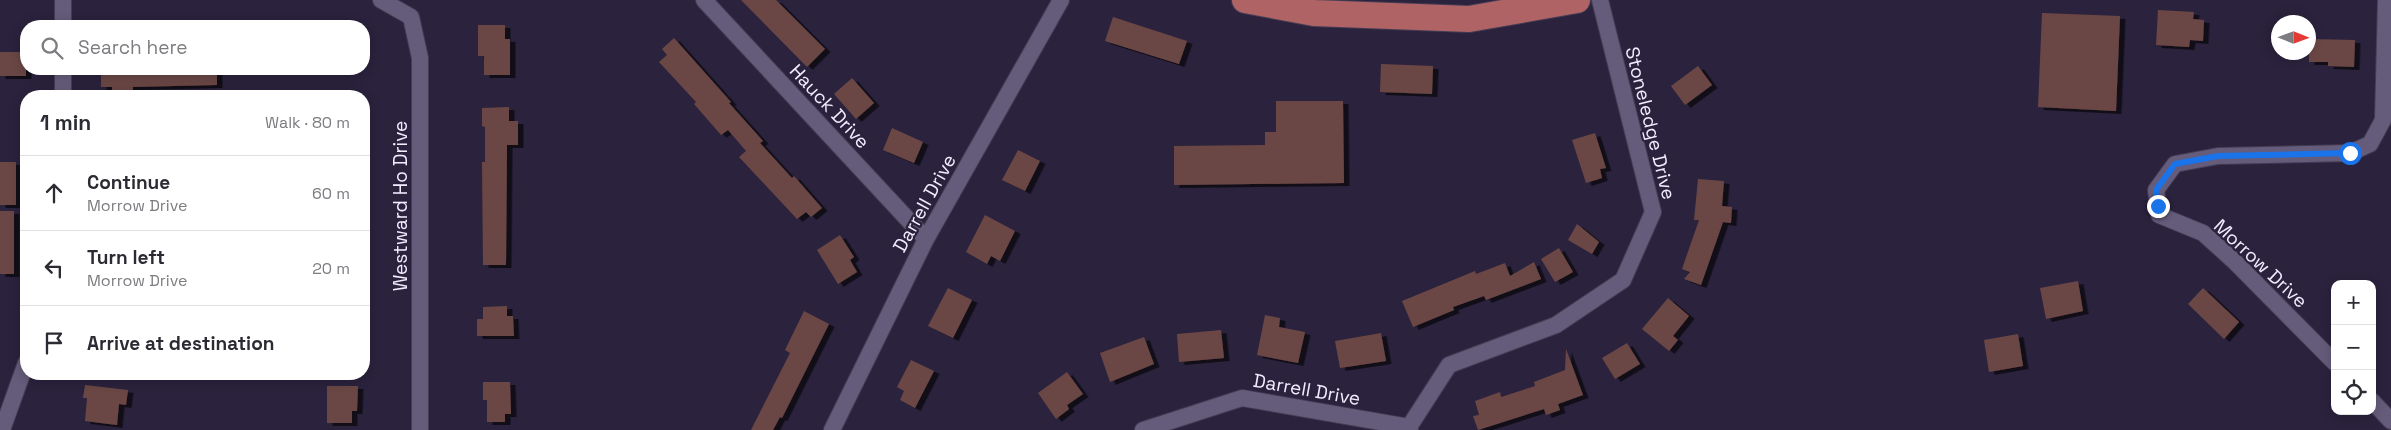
<!DOCTYPE html>
<meta charset="utf-8">
<style>
:root{--surface:#fff;--page:#f2f2f3;--text:#2b2b33;--muted:#7c7c81;--line:#e1e1e2}
body{margin:0;font-family:"Space Grotesk",sans-serif;background:var(--page);color:var(--text)}
.controls{position:absolute;right:15px;bottom:15px;display:grid;overflow:hidden;border-radius:10px;box-shadow:0 2px 12px #0003}
.controls button{width:45px;height:45px;display:grid;place-items:center;padding:0;border:0;border-bottom:1px solid var(--line);background:var(--surface);color:var(--text);font:25px sans-serif}
.compass{position:absolute;left:2271px;top:15px;width:45px;height:45px;border-radius:50%;background:var(--surface);box-shadow:0 2px 12px #0003;rotate:91deg}
.stop{position:absolute;width:15px;height:15px;margin:-11px;border:4px solid #1a73e8;border-radius:50%;background:#fff}
.stop.end{background:#1a73e8;border-color:#fff;box-shadow:0 1px 5px #0008}
.list{margin:0;padding:0;list-style:none}
h2{display:flex;justify-content:space-between;align-items:center;height:65px;margin:0;padding:0 20px;font-size:21px}
h2 small{font-size:16px;font-weight:400;color:var(--muted)}
.list li{display:grid;grid-template-columns:32px 1fr auto;gap:15px;align-items:center;box-sizing:border-box;height:75px;padding:0 20px;border-top:1px solid var(--line)}
.list b{display:block;font-size:19px;white-space:nowrap}
.list p{margin:0;font-size:16px;white-space:nowrap;color:var(--muted)}
.list em{font-size:16px;font-style:normal;color:var(--muted)}
.icon{flex:none;width:28px;height:28px;fill:none;stroke:currentColor;stroke-width:2;stroke-linecap:round;stroke-linejoin:round}
.map{position:relative;flex:none;width:2391px;height:430px;overflow:hidden}
.search{position:absolute;background:var(--surface);box-shadow:0 2px 12px #0003;left:20px;top:20px;width:350px;height:55px;display:flex;align-items:center;gap:12px;box-sizing:border-box;padding:0 18px;border-radius:20px;color:var(--muted);font-size:19px}
.panel{position:absolute;background:var(--surface);box-shadow:0 2px 12px #0003;left:20px;top:90px;width:350px;height:290px;border-radius:20px}
.map>svg:first-child{display:block}
.building{fill:#6b4744;filter:url(#shadow)}
.lines{fill:none;stroke-linecap:round;stroke-linejoin:round}
.minor-casing{stroke:#453c54;stroke-width:18}
.primary-casing{stroke:#453c54;stroke-width:28}
.minor{stroke:#655c7b;stroke-width:16}
.primary{stroke:#af6365;stroke-width:26}
.route{stroke:#1a73e8;stroke-width:6}
.labels{text-anchor:middle;stroke-width:4.5;stroke-linejoin:round;paint-order:stroke}
.street-label{font-size:19px;fill:#f1ecfe;stroke:#2b223d}
</style>
<div class="map">
<svg width="2391" height="430" viewBox="0 0 2391 430">
<defs>
<filter id="shadow"><feDropShadow dx="5.5" dy="3" stdDeviation="0" flood-color="#0009"/></filter>
</defs>
<rect width="100%" height="100%" fill="#2b223d"/>
<path class="building" d="M741,0H776L825,49L807,67Z
M2158,10L2194,12L2193,19L2204,20L2203,41L2190,40L2189,47L2156,45Z
M2042,13L2120,16L2116,111L2038,107Z
M1113,17L1187,41L1179,64L1105,41Z
M478,25H505V39H510V75H484V56H478Z
M674,38L731,102L729,103L763,141L760,143L792,178L794,176L822,208L811,217L806,212L797,219L739,157L746,151L728,130L721,135L694,104L696,102L659,62L667,55L662,49Z
M2309,39L2355,40L2354,67L2328,66V62H2309Z
M0,52H26V76H0Z
M1381,64L1433,66L1432,94L1380,92Z
M1698,66L1712,85L1685,105L1671,86Z
M101,69H217V85L133,87V94H112V87H101Z
M852,78L874,103L856,119L834,94Z
M1276,101H1343L1344,183L1174,185V146L1265,145V132H1276Z
M509,107V121H518V145H507L506,265H483L482,162H485V127L482,126V108Z
M892,128L923,142L914,163L883,150Z
M1595,133L1606,168L1600,169L1602,178L1586,183L1572,140Z
M1018,150L1040,161L1025,191L1002,180Z
M0,162H16V205H0Z
M1698,179L1724,181L1722,206L1732,207L1731,223L1723,222L1701,285L1684,279L1690,272L1682,269L1699,220H1694Z
M0,211H14V274H0Z
M985,215L1015,231L1000,261L991,256L987,264L966,252Z
M1577,224L1599,242L1592,254L1568,240Z
M840,235L854,257L850,260L857,272L838,284L817,250Z
M1559,248L1573,272L1555,282L1541,259Z
M1534,262L1541,279L1486,300L1484,296L1453,307L1454,310L1413,327L1402,301L1475,271L1476,274L1505,263L1510,276Z
M2078,281L2083,311L2046,319L2040,288Z
M948,288L972,300L953,338L928,326Z
M2203,288L2239,322L2224,339L2188,304Z
M1668,298L1689,316L1673,336L1678,340L1669,351L1642,329Z
M507,306V316H513L514,336H477V319H483V307Z
M804,311L829,324L782,418L780,417L773,430H751L790,353L785,350Z
M1265,315L1280,318L1279,327L1305,332L1298,363L1257,355Z
M1221,330L1224,358L1179,362L1177,334Z
M1381,333L1386,361L1340,368L1335,341Z
M2018,334L2023,366L1989,372L1984,340Z
M1144,337L1154,364L1110,382L1100,353Z
M1627,343L1640,364L1615,379L1602,358Z
M1566,349L1583,395L1558,404L1560,410L1546,415L1544,409L1478,430L1473,416L1479,415L1475,401L1500,392L1501,397L1535,386L1534,382L1565,370Z
M911,360L934,371L915,408L900,400L904,391L897,387Z
M1067,372L1083,394L1067,405L1069,409L1056,419L1038,393Z
M483,382H510L511,414H505V422H487V400H483Z
M85,385L128,390L126,405L119,404L117,425L85,421L87,398H83Z
M327,386H358L357,411H352V423H327Z"/>
<g class="lines">
<defs>
<path id="minor" d="M381,0L411,17L420,58V430
M704,0L926,239
M63,26V0
M63,96V69
M2335,363L2234,261L2203,233L2159,215L2156,190L2175,164L2218,156L2350,153L2370,144L2383,120L2386,0
M2372,401L2391,421
M2,430L26,363
M832,430L926,239L1061,0
M1143,430L1242,398L1409,427
M1410,430L1409,427L1449,365L1556,325L1623,280L1653,212L1600,0"/>
<path id="primary" d="M1245,0L1314,13L1469,19L1577,0"/>
</defs>
<use href="#minor" class="minor-casing"/>
<use href="#primary" class="primary-casing"/>
<use href="#minor" class="minor"/>
<use href="#primary" class="primary"/>
</g>
<g class="lines">
<path class="route" d="M2158,206L2156,190L2175,164L2218,156L2350,153"/>
</g>
<g class="labels">
<g class="street-label">
<text transform="translate(830 106) rotate(47)" y="7">Hauck Drive</text>
<text transform="translate(1651 123) rotate(76)" y="7">Stoneledge Drive</text>
<text transform="translate(924 203) rotate(-61)" y="7">Darrell Drive</text>
<text transform="translate(400 206) rotate(-90)" y="7">Westward Ho Drive</text>
<text transform="translate(2261 263) rotate(43)" y="7">Morrow Drive</text>
<text transform="translate(1307 389) rotate(10)" y="7">Darrell Drive</text>
</g>
</g>
</svg>
<div class="controls">
<button>+</button>
<button>−</button>
<button><svg class="icon" aria-label="locate" viewBox="0 0 24 24"><circle cx="12" cy="12" r="6"/><path d="M12 2v4M12 18v4M2 12h4M18 12h4"/></svg></button>
</div>
<svg class="compass" viewBox="-18 -18 36 36"><path d="M0-13l5 13h-10z" fill="#e53935"/><path d="M0 13l5-13h-10z" fill="#7c7c81"/></svg>
<div class="stop" style="left:2350px;top:153px"></div>
<div class="stop end" style="left:2158px;top:206px"></div>
<div class="search"><svg class="icon" aria-label="search" viewBox="0 0 24 24"><circle cx="10" cy="10" r="6"/><path d="M15 15l6 6"/></svg>Search here</div>
<section class="panel">
<h2>1 min<small>Walk · 80 m</small></h2>
<ul class="list">
<li><svg class="icon" aria-label="ahead" viewBox="0 0 24 24"><path d="M12 20V5M6 11l6-6 6 6"/></svg><div><b>Continue</b><p>Morrow Drive</p></div><em>60 m</em></li>
<li><svg class="icon" aria-label="left" viewBox="0 0 24 24"><path d="M17 20v-9H6M10 6l-5 5 5 5"/></svg><div><b>Turn left</b><p>Morrow Drive</p></div><em>20 m</em></li>
<li><svg class="icon" aria-label="arrive" viewBox="0 0 24 24"><path d="M6 21V4h12l-3 4 3 4H6"/></svg><div><b>Arrive at destination</b></div></li>
</ul>
</section>
</div>
